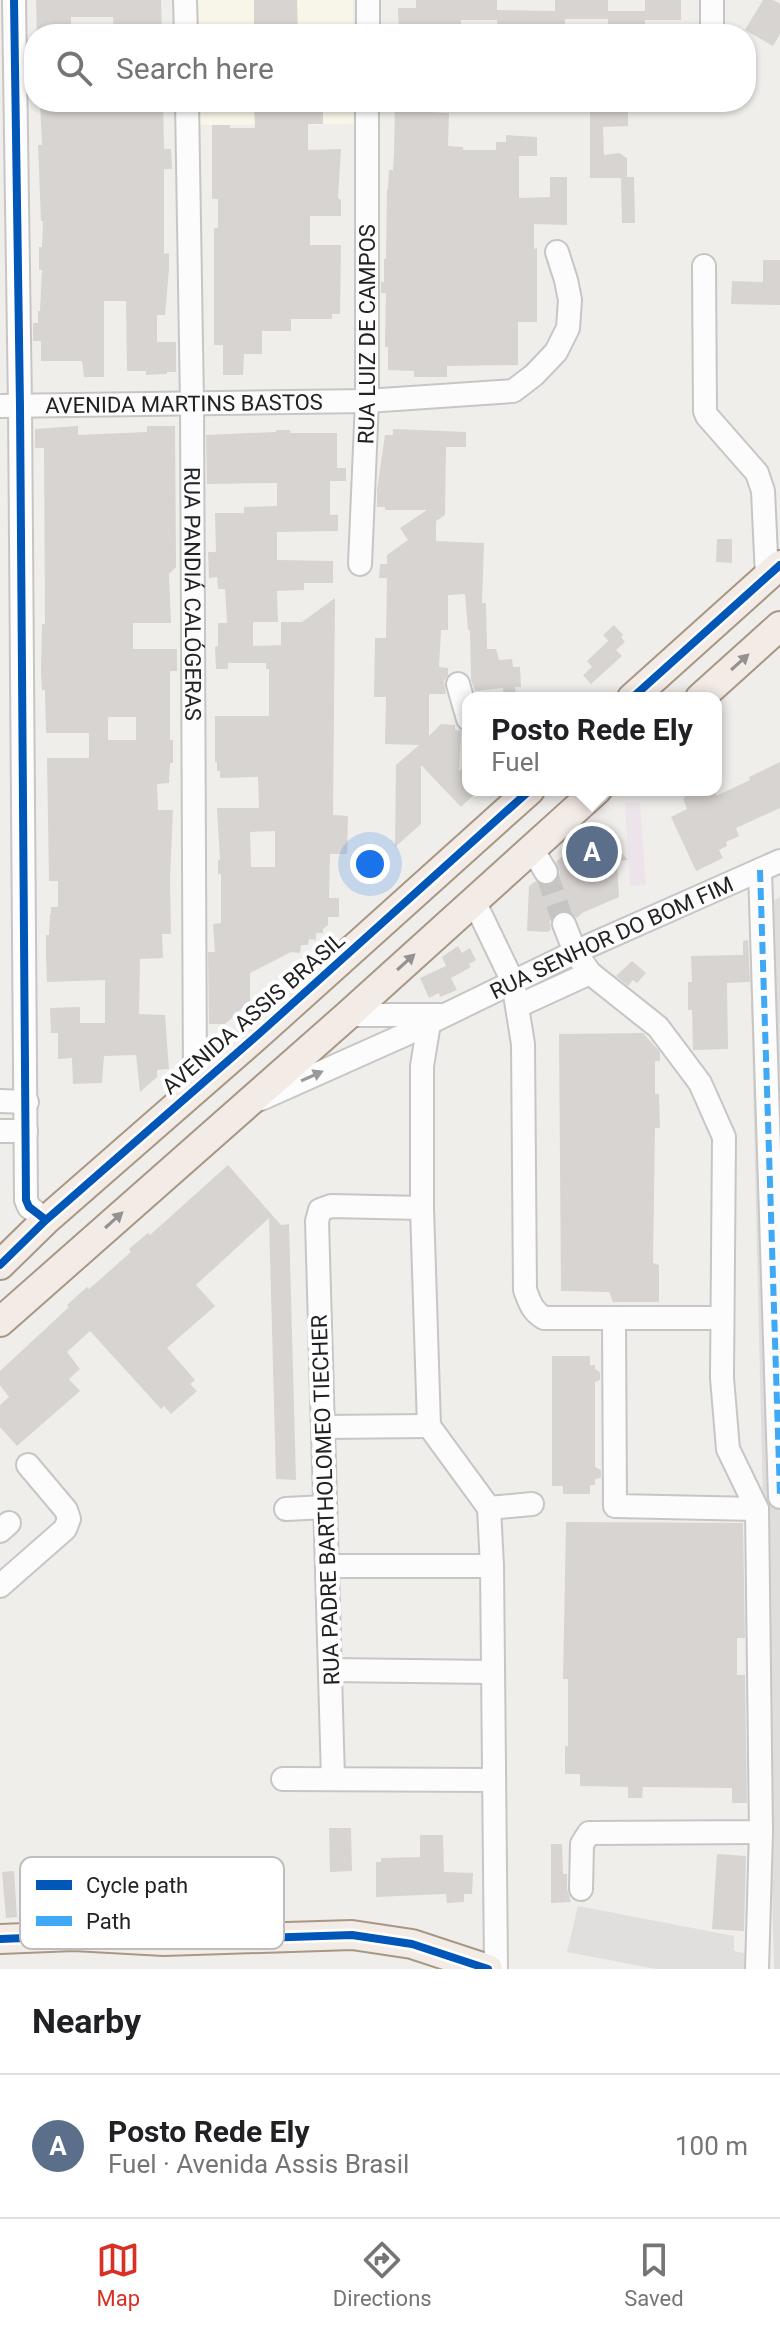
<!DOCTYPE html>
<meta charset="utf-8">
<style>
:root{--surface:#fff;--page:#f6f6f6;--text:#202124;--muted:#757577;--line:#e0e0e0;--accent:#d93025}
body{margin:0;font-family:Roboto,sans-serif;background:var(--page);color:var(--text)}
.you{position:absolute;left:370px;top:864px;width:28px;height:28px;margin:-20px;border:6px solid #fff;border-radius:50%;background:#1a73e8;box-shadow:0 0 0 12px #1a73e833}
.badge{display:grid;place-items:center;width:52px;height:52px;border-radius:50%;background:var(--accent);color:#fff;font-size:26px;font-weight:700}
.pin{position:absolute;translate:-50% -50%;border:4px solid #fff;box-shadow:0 2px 8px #0006}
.popup{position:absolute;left:462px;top:692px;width:260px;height:104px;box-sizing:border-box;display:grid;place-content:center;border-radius:16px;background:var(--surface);filter:drop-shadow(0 2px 6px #0005);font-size:26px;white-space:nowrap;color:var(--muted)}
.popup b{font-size:30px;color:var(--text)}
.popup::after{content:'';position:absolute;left:50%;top:100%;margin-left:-16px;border:16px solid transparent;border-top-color:var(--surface)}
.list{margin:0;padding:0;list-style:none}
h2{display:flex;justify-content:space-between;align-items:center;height:104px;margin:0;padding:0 32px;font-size:34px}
h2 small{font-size:26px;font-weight:400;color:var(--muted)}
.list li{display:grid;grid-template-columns:52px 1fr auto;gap:24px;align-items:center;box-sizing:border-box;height:144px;padding:0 32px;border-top:2px solid var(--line)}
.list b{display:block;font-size:30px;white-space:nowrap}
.list p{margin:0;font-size:26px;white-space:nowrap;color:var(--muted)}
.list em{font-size:26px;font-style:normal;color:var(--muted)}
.icon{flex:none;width:44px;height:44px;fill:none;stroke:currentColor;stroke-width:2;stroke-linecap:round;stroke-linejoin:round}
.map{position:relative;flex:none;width:780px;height:1969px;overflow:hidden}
.search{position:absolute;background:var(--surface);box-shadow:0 2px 6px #0004;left:24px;right:24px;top:24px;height:88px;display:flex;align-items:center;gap:20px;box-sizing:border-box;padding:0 28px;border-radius:32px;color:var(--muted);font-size:30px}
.sheet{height:248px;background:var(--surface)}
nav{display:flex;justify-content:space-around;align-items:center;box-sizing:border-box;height:112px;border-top:2px solid var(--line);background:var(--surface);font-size:22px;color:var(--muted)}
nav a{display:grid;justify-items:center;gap:4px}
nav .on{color:var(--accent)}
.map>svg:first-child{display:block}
.residential{fill:#dfdedc}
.industrial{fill:#ede3ea}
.education{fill:#f8f6e8}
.parking{fill:#e0dfde}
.building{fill:#d7d4d1;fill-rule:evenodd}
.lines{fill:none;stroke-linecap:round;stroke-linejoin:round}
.minor-tunnel{stroke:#c7c5c3;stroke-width:22;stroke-dasharray:22 11;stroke-linecap:butt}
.minor-casing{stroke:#c7c6c5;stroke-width:26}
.major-casing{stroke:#a79886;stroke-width:32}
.minor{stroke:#fdfcfc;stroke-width:22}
.major{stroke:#f3ebe6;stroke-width:28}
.quiet{stroke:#3fa9f5;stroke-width:6;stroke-dasharray:12 6;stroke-linecap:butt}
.cycleway-casing{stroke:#fff;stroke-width:13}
.cycleway{stroke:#0057b8;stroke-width:8}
.oneway{fill:#95918e}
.oneway2{fill:#9a9a9a}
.labels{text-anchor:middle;stroke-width:8;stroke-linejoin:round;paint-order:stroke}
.street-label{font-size:22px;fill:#222;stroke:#fff}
.key{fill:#fff;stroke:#bdbdbd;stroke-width:2}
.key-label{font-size:22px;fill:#222}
</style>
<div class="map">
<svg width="780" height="1969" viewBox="0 0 780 1969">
<rect width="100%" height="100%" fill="#f0eeeb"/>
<path class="residential" d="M780,897V1969H774L749,913Z"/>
<path class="industrial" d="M640,802L646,885L630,886L625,803Z"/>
<path class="education" d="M198,0H353V34H198Z
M198,102H354V124L198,125Z"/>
<path class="parking" d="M578,1906L734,1936V1951L754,1955L752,1969H656L567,1952Z"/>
<path class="building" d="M36,0H161L162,32H148V34H114L113,17H71V34H37Z
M254,0H297L298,34H254Z
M416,0H497V10L555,11V0H608V11H645V34H608V19H565V34H497V20H461V34H399L398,8H416Z
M645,0H681V20H645Z
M763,0H773L780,4V34L773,46L745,30Z
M40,102H63V108H101V102H163L164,149H171L172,169H164V254L169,253V269L165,315H157V342H176V372H167V374L146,375V371H127L126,301H104V377H84L82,361H41V341H33V323H38V311H40L42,270H39V247H42L43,221H41L38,145H42Z
M254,102H298V111H323V124H308V150L341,149L338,198L341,200V216H310V245H341L340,314H332V319H291V331H262V354H244L243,375H223V345H214V228H218V199H212V125H230V128H255Z
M395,102H430V112L449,113L448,146L463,147V150H496V142H506V135L537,137V156H519V198L550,197V177H567V225L534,224V249L537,248V322H518V365L447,366V377H414V371L388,370V347H385L386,293H381V282H384V259H386L387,189H388L389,170H393L394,153Z
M590,102H628V126L603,127L604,155L619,153L627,158V177H634L635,223H622L621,178H590Z
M763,260H780V305L731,304L732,281L763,282Z
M78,426V435L147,432V426H175L176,567L169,574L171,623H133V649H177V671H170V740H173V763H170L169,783L157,784L158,810H173L170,879L171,934H162L163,958L140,959L139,1014L165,1015L169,1069L157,1070V1077L140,1092L136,1055L104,1056L102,1083L73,1084L72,1058L58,1059V1033H51L50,1008L80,1007V1023H105V980L47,982L46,958V935H49L50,914H51V907H58V881H49L47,758H89V733H46L45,694V690H42L41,671L42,624H45L44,448H35V429ZM108,717H136V740H108Z
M393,429L466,432V447H446L445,515L436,521V541L484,543L482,603H486L487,649H496L499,660L512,659L513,667H520L521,687H515L516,696L504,697L503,688L475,691L471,680L470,630H468L465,594L448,595V630H441L439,667L448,668V675L444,681L446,694H429V736L441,724L455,725V730L461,731L459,771L468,763V790H479L461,807L421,765V824L395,847L396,765L419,745L385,744L386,697H374L375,638H386L387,578H379L380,564H387V555L408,540L400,528L427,510H385V507H377V490L385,435H393Z
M276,430H290V433H337V468H346V481H330V515H338V531L277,532V560L333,561V583H304V590L277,591L278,622H253V646L281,645V622H302L335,598L333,815L348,816L347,854H330L329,898H339V917H328V925L323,929V933H316V940L309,939L308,945H301L300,953L291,952L250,973V1001L225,1024H209L208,952H215L213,924L221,923V874H218V860H220L217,808H259L258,777L220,778V771H217V762H215V716H269V669H266V663H228V669H216L215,647L218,646V623H227L225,589H218L217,577L209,578L208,552H216L215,513H244V507L277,506V483L207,484L206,435L276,432ZM275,831V867H251L250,832Z
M717,539H732V563L716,562Z
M614,625L623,635L621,637L625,642L616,650L622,656L591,684L583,675L592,667L587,661L608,641L610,643L603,635Z
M780,762V808L736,828L739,836L726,842L727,846L719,850L723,858L696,871L671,817L687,809L683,798H685L683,790H716V796L750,780L749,777Z
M583,845L615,846L628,860L617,861L619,897L582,913L577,918L567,910L558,911L550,921L551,930L547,932L527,931L529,886L536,881L546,886L554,883L560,872L556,862L571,849L578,850Z
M748,940L750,982L727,983L728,1049L693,1050L692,1010H688V982H692L691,956L743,955V941Z
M458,946L462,953L470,948L476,960L469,964L471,967L451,978L457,990L440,997L439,993L429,998L420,978L446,966L442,957Z
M632,961L646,973L637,983L633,980L628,986L616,976Z
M643,1033L660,1052V1061H655V1094H659L660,1128H655L653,1263L659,1265V1302H613L609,1292L561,1291L559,1034Z
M228,1165L281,1225L289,1224L296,1480L276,1479L269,1218L196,1285L215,1306L167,1348L195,1380L190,1384L197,1391L171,1414L164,1406L161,1409L90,1331L67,1352L80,1369L69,1379L80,1391L17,1446L0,1427V1405L9,1397L0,1385V1371L69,1307L67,1305L87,1287L89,1289L131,1252L129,1249L148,1233L150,1235Z
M552,1356H590V1365H595V1369L600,1372V1380L595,1382V1467L601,1470V1478L595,1479V1485H590V1494H563V1486H552Z
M566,1522L743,1523L745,1638H737V1675H745L747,1803H732V1788L643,1787L642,1798H628V1787L580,1786V1774H565V1746H568V1679H563Z
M329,1828H351L352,1871L330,1872Z
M420,1835H443L444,1872L473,1873L472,1894H464V1902L447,1903L446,1894L376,1897V1862H381V1858L420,1857Z
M551,1844H562L563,1874H567V1889L571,1902L551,1903Z
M717,1854L746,1856L744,1931L712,1929Z
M128,1867L143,1868L142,1874L153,1875L152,1894L126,1892Z
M14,1871L17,1917L6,1918L2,1872Z"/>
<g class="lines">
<path class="minor-tunnel" d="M546,872L564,924"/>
<defs>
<g id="minor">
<path d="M14,0L20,406L26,1200L29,1207L46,1220"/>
<path d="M185,0L186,34"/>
<path d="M368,34V0"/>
<path d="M712,34V0"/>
<path id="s1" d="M187,102L192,404L195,1087"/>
<path d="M704,266L705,411L707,416L757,473L763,491L767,577"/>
<path id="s2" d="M0,406L367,401L513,391L534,375L556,352L568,328L570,300L566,280L557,252"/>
<path id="s3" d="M360,564L367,401V102"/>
<path d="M458,684L468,719"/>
<path d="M532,849L546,872"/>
<path d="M760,870L780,1497"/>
<path d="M474,901L513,982L523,1044L525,1290C530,1303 532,1311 544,1318H722"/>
<path d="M564,924L575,952L590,973L658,1027L700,1083L724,1137L722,1378L728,1449L757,1509L761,1832L589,1833L582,1844L581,1889"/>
<path d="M518,1006L590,973"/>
<path d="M348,1015H440"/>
<path d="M429,1023L422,1066V1208L429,1426L489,1508L492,1566L496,1969"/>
<path id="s4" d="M261,1099L402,1036L575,952L780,861"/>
<path d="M0,1101L27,1102"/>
<path d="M0,1131H26"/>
<path d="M614,1319L615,1506L757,1509"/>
<path d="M323,1427L429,1426"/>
<path d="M489,1508L532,1504"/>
<path d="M286,1509L325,1507"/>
<path d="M0,1531L9,1523"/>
<path d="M327,1566H492"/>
<path d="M0,1586L65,1529L69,1519L66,1510L28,1465"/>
<path d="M330,1670L492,1672"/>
<path d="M283,1779L493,1780"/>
<path d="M333,1779L317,1221L320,1210L331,1206L422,1208"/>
<path d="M757,1969L761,1832"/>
</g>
<path id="major" d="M632,698L780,565
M700,698L780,626
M0,1265L46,1220L261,1032L530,790
M0,1322L348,1015L597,790
M0,1939L74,1936L164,1941L352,1935L412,1944L488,1969"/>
</defs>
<use href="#minor" class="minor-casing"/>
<use href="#major" class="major-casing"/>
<use href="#minor" class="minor"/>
<use href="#major" class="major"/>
<path class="quiet" d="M760,870L780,1497"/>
<defs>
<path id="cycleway" d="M14,0L20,406L26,1200L29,1207L46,1220
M632,698L780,565
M0,1265L46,1220L261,1032L530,790
M0,1939L74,1936L164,1941L352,1935L412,1944L488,1969"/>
</defs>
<use href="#cycleway" class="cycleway-casing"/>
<use href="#cycleway" class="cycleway"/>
</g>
<defs><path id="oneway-solid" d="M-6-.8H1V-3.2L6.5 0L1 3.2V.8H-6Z" transform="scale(2)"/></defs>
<g class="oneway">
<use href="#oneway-solid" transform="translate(740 662) rotate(-42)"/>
<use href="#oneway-solid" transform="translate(406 962) rotate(-42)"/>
<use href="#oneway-solid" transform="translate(114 1220) rotate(-42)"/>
</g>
<use class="oneway2" href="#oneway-solid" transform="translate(312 1076) rotate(-24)"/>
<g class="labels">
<g class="street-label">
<text dy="8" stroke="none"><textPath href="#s3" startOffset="230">RUA LUIZ DE CAMPOS</textPath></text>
<text dy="8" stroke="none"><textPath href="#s2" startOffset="184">AVENIDA MARTINS BASTOS</textPath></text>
<text dy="8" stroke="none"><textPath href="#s1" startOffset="492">RUA PANDIÁ CALÓGERAS</textPath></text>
<text dy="8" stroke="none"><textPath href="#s4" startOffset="386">RUA SENHOR DO BOM FIM</textPath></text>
<text transform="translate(253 1013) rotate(-41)" y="8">AVENIDA ASSIS BRASIL</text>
<text transform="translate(325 1500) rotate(-92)" y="8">RUA PADRE BARTHOLOMEO TIECHER</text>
</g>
</g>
<rect x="20" y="1857" width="264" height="92" rx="12" class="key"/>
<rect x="36" y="1880" width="36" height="10" fill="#0057b8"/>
<rect x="36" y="1916" width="36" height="10" fill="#3fa9f5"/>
<g class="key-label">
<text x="86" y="1893">Cycle path</text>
<text x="86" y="1929">Path</text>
</g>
</svg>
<div class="you"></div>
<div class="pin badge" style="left:592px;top:852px;background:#5c6f8a">A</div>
<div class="popup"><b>Posto Rede Ely</b>Fuel</div>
<div class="search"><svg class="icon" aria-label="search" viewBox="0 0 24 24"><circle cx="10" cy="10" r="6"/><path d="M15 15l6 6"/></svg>Search here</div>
</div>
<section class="sheet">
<h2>Nearby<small></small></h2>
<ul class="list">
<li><span class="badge" style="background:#5c6f8a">A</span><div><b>Posto Rede Ely</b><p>Fuel · Avenida Assis Brasil</p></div><em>100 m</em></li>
</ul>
</section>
<nav>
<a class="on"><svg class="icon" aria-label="map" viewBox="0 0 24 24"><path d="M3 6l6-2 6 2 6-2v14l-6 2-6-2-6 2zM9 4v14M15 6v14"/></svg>Map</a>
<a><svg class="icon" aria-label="directions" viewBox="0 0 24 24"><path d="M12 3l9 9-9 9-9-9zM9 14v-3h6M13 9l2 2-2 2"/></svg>Directions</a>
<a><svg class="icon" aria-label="saved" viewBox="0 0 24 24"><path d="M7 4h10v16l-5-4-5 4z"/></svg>Saved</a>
</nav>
